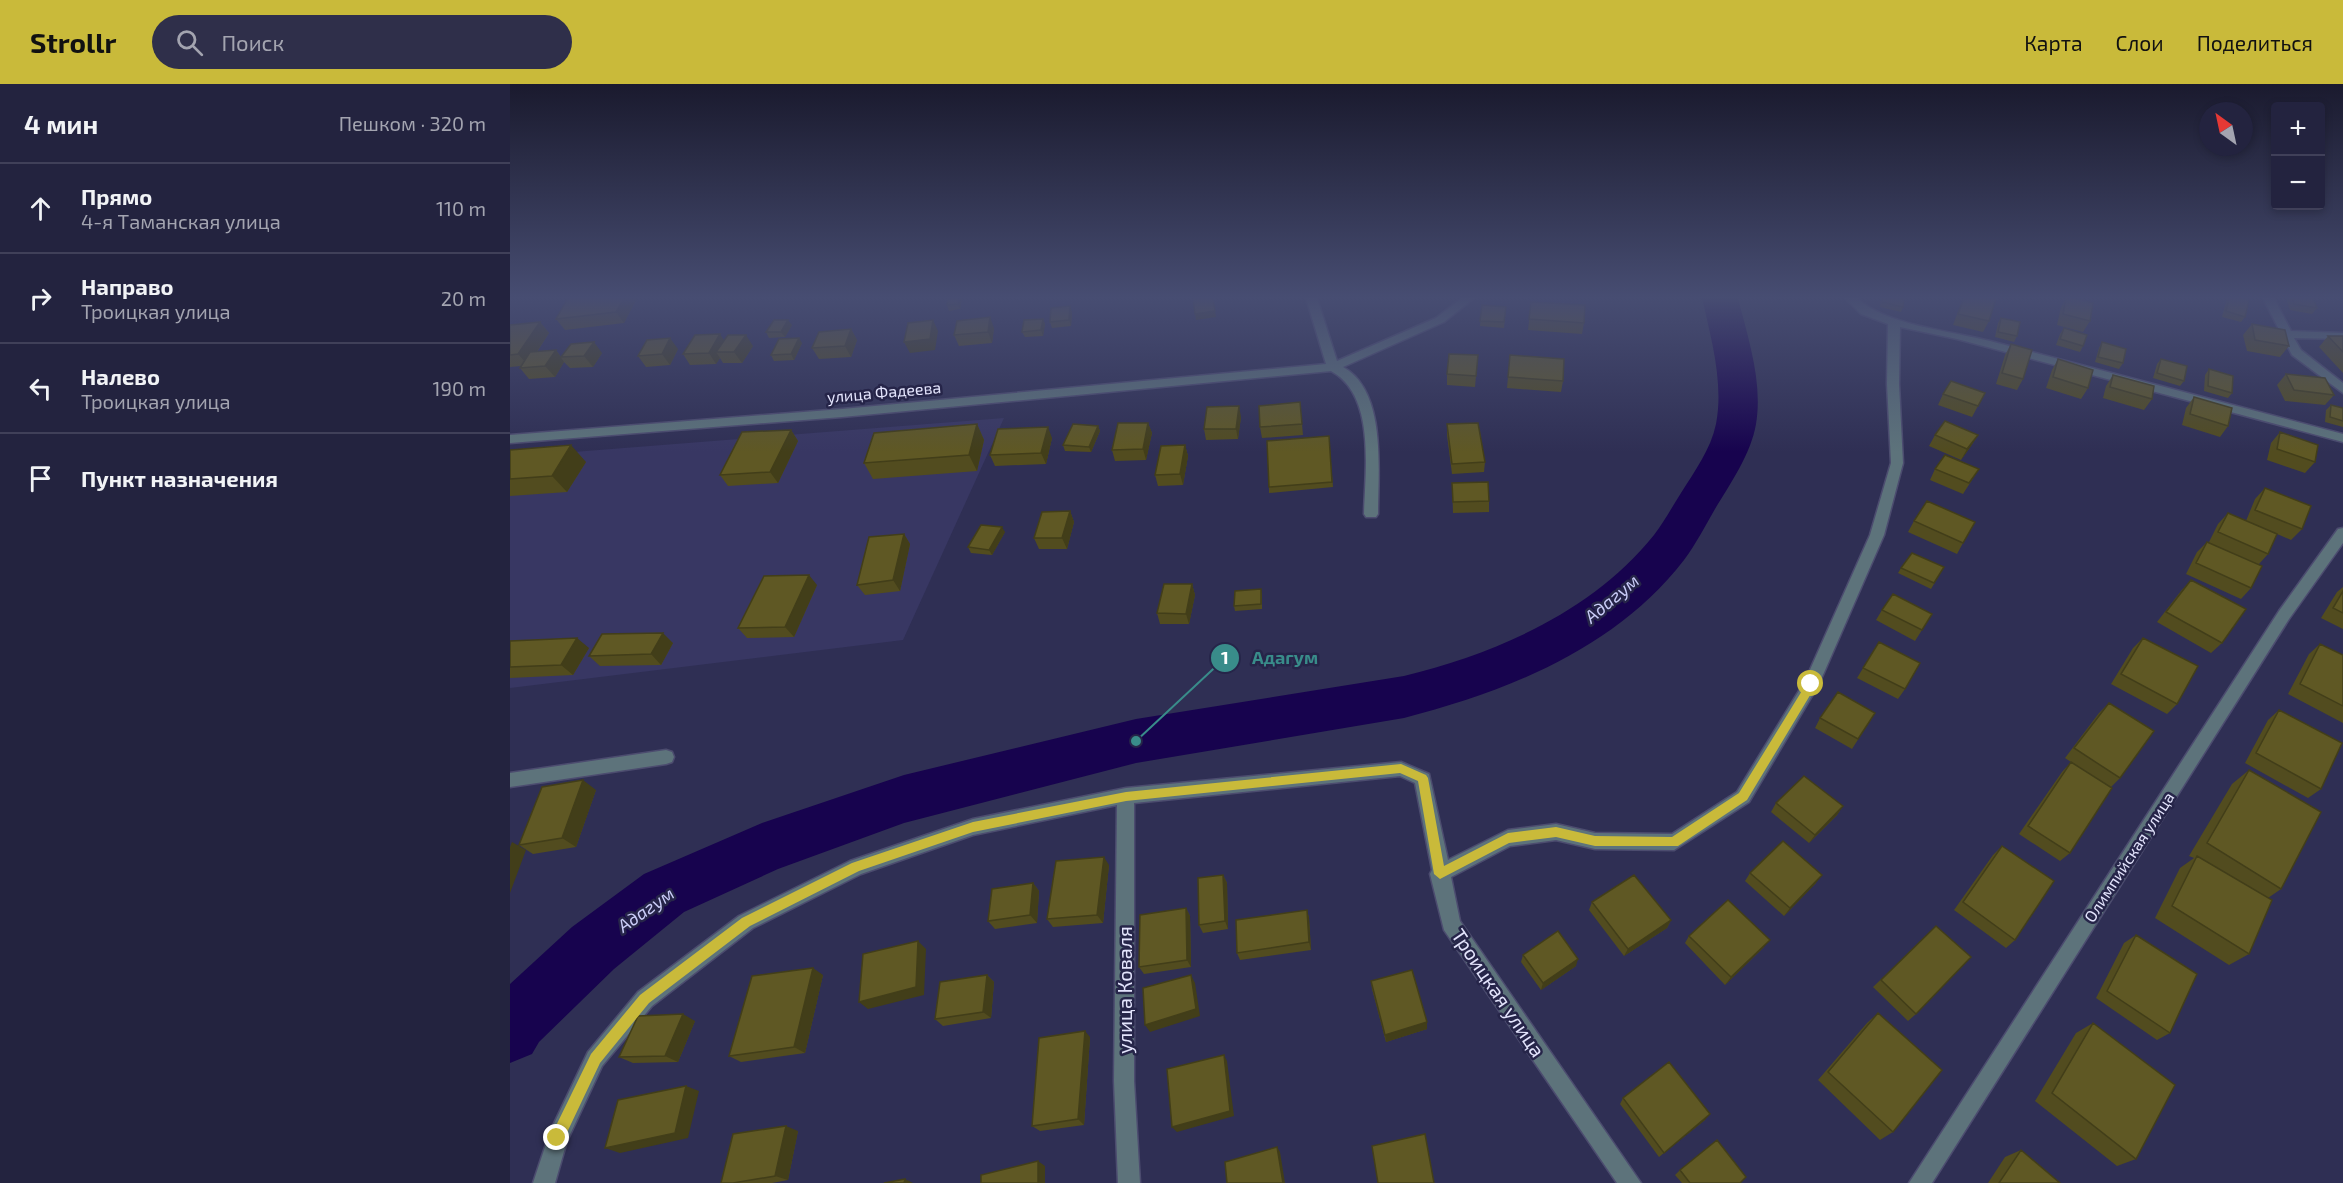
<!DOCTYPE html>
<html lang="ru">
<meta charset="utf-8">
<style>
:root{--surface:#23233f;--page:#2f2f4a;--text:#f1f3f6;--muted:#a3a4b0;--line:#404059;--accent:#c9ba3a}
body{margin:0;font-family:"Exo 2",sans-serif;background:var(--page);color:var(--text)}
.controls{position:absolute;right:18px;top:18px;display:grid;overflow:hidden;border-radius:6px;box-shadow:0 3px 9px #0003}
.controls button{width:54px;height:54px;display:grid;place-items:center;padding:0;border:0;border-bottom:2px solid var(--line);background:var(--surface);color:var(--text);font:30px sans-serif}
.compass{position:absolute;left:1689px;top:18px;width:54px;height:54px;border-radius:50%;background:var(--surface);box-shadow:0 3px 9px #0003;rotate:327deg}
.stop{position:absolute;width:18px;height:18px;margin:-14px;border:4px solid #c9ba3a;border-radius:50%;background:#fff}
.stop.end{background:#c9ba3a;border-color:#fff;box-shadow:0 2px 6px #0008}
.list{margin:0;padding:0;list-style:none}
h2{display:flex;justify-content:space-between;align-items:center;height:78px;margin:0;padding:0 24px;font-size:26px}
h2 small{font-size:20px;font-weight:400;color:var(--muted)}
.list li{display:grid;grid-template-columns:39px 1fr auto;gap:18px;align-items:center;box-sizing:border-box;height:90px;padding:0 24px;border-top:2px solid var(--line)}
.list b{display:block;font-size:22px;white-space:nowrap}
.list p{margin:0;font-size:20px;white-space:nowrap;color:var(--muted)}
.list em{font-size:20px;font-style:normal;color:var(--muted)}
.icon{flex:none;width:33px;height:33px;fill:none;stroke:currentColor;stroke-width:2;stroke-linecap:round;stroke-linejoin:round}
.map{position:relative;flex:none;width:1833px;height:1099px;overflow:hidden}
header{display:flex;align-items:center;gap:36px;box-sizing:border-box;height:84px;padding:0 30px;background:var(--accent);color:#111}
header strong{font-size:28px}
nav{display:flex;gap:33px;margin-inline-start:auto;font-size:21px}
.search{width:420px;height:54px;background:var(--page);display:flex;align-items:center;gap:15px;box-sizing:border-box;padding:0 21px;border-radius:33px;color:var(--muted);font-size:22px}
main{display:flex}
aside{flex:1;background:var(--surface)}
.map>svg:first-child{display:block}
.built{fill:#383763}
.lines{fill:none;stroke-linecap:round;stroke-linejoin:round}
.river{fill:#17034e;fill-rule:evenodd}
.minor-casing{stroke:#4c4c6f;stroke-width:3}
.minor{fill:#5d737b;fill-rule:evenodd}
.wall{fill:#524c1f}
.shaded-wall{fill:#423e19}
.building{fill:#5f5824;stroke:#423e19;stroke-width:1.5}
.route{fill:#c9ba3a}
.labels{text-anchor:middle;stroke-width:5;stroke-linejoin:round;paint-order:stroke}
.street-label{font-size:16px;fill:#e3e4fc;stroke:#262549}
.water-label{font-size:18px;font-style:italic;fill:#cacdf8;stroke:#262549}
.near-street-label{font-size:20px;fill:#e3e4fc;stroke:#262549}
.leader{fill:none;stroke:#398c8a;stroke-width:2}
.callout-dot{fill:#398c8a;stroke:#262549;stroke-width:2}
.mark-label{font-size:18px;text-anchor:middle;font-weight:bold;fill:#fff}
.callout-label{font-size:18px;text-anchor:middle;font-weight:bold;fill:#398c8a;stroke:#262549;stroke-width:5;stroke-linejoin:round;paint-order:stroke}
</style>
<header>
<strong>Strollr</strong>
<div class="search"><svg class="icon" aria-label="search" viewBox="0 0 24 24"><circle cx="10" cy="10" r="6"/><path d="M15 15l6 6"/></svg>Поиск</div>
<nav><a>Карта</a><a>Слои</a><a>Поделиться</a></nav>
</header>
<main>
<aside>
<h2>4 мин<small>Пешком · 320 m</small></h2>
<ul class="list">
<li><svg class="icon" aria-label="ahead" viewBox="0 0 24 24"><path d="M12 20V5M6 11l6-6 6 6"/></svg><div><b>Прямо</b><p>4-я Таманская улица</p></div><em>110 m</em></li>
<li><svg class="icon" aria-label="right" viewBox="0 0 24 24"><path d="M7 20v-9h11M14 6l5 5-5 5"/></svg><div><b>Направо</b><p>Троицкая улица</p></div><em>20 m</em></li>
<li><svg class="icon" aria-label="left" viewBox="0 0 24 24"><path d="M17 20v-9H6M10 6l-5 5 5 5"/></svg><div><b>Налево</b><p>Троицкая улица</p></div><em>190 m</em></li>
<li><svg class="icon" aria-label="arrive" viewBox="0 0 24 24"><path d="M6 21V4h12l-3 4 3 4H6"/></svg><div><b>Пункт назначения</b></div></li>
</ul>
</aside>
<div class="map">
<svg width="1833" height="1099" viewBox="0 0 1833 1099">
<rect width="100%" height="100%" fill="#2f2f54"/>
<path class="built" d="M494,334L393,556L0,604V373Z"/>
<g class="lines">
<path class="river" d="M1192,214H1228C1238,254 1253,298 1246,340C1241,370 1220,400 1205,425C1195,442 1186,460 1174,476C1106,564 999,607 894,634L626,679L394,739L268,785L174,828L104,885L29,958L22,970L0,979V900L62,843L134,790L252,739L394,691L626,635L894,592C987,569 1082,528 1144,451C1154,438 1162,423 1171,409C1184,388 1201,365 1206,340C1214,299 1201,254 1192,214Z"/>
<defs>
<path id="minor" d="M796,214H807L827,277L926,234L952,214H964L934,238L833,283C877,307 868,387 868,430L866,433H856L854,430C855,386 866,311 821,287L332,333L0,359V351L332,325L816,280Z
M1335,214H1347C1375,241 1441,247 1480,257C1598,288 1715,319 1833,350V358L1447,255L1390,243L1389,300L1393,379L1374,451L1309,600L1239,718L1164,766L1085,765L1046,756L1000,762L941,793L950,837L1131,1099H1107L934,846L920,790L922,786L905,699L890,692L624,719V997L630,1099H608L604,997L607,721L463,751L351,790L243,844L142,922L92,982L57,1057L45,1099H23L40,1048L78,968L128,908L229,832L340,777L463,735L616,704L891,678L919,690L938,776L998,746L1046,740L1085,749L1162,750L1227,708L1295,597L1360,451L1381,379L1377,300L1378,240L1351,230Z
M1753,214H1764L1781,247L1833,249V255L1784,254L1791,266L1833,299V309L1782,271Z
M1833,444V459L1779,535L1422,1099H1399L1769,527L1828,445Z
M156,666L162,668L164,673L162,678L156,680L0,703V689Z"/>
</defs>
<use href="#minor" class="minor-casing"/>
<use href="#minor" class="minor"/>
</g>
<path class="wall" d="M127,214L114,239L55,246L46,235Z
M438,214H452L450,225L439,227L437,221Z
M1371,214H1394L1393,223L1391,228L1370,223Z
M1453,214H1486L1479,237L1473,248L1443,241Z
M1556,214H1565L1580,237L1573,248L1547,241L1551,223Z
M1717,214H1735V233L1731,238L1712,233Z
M1776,214H1803L1807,224L1802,230L1780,226Z
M1021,218L1074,239L1072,250L1018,246Z
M972,221L996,223L994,244L970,242Z
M562,228L561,242L542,244L540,238Z
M1491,234L1507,252L1504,258L1485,253L1488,239Z
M533,235L535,240L533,252L515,253L512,248Z
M30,238L39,249L27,268L46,266L51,273L92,269L83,283L60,284L54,278L45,293L19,295L10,284L11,282L0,283V241Z
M1742,240L1779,262L1770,273L1737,267L1733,251Z
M282,241L275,253L259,254L256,248Z
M484,244L482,259L449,262L444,251Z
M1554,244L1573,262L1570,268L1546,261L1550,250Z
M341,245L347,256L341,273L309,275L302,264Z
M1818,252H1833V289L1809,263Z
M214,257L243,262L232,279H213L210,274L206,280L180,281L173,270Z
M1592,258L1613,279L1609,285L1585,278L1589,264Z
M292,259L284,276L264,277L261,271Z
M1501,260L1513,295L1507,306L1486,300L1495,271Z
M168,265L160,281L136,283L128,272Z
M968,271L965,303L937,301V290Z
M1000,271L1053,297L1051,308L997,304Z
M1548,275L1578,304L1571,315L1536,304L1542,286Z
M1651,275L1674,297L1670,302L1643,294L1647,280Z
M1699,285L1722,309L1718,314L1694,307L1695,291Z
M1776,290L1824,311L1815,321L1775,317L1767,301Z
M1603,291L1642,315L1634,326L1593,314L1596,302Z
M1475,309L1462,333L1428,321L1433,310Z
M1684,313L1718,342L1710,353L1672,341L1676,324Z
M790,318L793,351L752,354L750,343Z
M1821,321L1833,324V343L1815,338L1816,326Z
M731,333L728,355L696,356L694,345Z
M638,339L642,349L636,376L605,377L602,366Z
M467,340L474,356L467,387L363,395L354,379Z
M937,340L975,378L974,388L942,390L937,351Z
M588,342L590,347L581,368L555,367L553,361Z
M281,346L288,357L268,399L218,402L210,391Z
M1770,348L1805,378L1795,389L1757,376L1761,359Z
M1425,351H1468L1461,362L1451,376L1419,362Z
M819,352L823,403L759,409V403Z
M542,354L536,380L485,382L480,371Z
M675,361L678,372L673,401L648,402L645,391Z
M0,366L76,378L57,408L0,412Z
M1425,385H1469L1453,410L1420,396Z
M942,399L979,417V428L943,429Z
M1755,404L1792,445L1781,456L1742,439L1758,470L1749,480L1741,504L1731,515L1676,490L1687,468L1697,458H1699L1708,440L1718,429L1736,437L1745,415Z
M560,427L564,438L557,465H529L524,454Z
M1404,437L1453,459L1447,470L1398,448Z
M495,448L482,471L461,469L458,463Z
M394,450L400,460L390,507L355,511L347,501Z
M1434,483L1421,505L1388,489L1391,484Z
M1681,496L1712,559L1701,569L1647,538L1671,507Z
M682,500L685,511L679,540H650L647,529Z
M307,501L284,553L237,554L228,544Z
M1833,503V545L1811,534L1827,508Z
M751,505L752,511V525L725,527L724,522Z
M1372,526L1422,530L1405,557L1366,536Z
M1633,554L1667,620L1657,630L1601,600L1623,564Z
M0,557L79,564L63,591L0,594Z
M1369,558L1395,605L1388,615L1347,594Z
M163,559L151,581L90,582L79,572Z
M1810,560L1833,571V639L1778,610L1799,570Z
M1599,619L1610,694L1601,703L1560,769L1550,777L1509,750L1552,688L1561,678L1573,686L1555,674L1589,629Z
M1769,626L1811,705L1798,714L1735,679L1758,636Z
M1365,629L1342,665L1305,644L1310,634Z
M1739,686L1771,805L1758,814L1739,870L1719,881L1645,834L1670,784L1684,774L1679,772L1722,700Z
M86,706L66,763L23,770L9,761Z
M1266,719L1333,722L1327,731L1299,759L1261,728Z
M1492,762L1505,856L1496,864L1444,826L1483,771Z
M599,781L593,839L543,843L537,835Z
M1240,789L1306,799L1274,832L1235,797Z
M713,791L717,799L718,845L693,849L689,841Z
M523,799L529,807L527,839L485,845L478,837Z
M1082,818L1161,836L1157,844L1114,872L1079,826Z
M676,824L680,832L681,883L634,890L629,883Z
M797,826L799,834L801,866L730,876L727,869Z
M1426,842L1406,930L1398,937L1363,903Z
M1626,851L1660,949L1647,956L1586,914L1614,859Z
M1179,852L1254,863L1215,901L1175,859Z
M1013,871L1066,882L1031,906L1011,878Z
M313,891L295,969L231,978L219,972Z
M477,891L484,898L481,934L433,942L425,935Z
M861,897L917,945L876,958L862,905Z
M1368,929L1383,1048L1370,1056L1308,996L1357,939Z
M185,937L168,978L123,979L109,973Z
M1583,939L1626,1075L1607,1082L1525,1017L1566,949Z
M580,953L574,1041L530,1047L522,1042Z
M1113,1014L1195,1036L1149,1073L1110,1020Z
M288,1047L278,1096L262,1099H211Z
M1511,1066L1550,1099H1478L1495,1073Z
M1170,1086L1230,1099H1172L1165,1091Z"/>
<path class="shaded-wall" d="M114,214H127L114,239L106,228Z
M449,214H452L450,225L448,220Z
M560,222L562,228L561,242L559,236Z
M705,227L706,233L686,236L685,230Z
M480,233L484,244L482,259L478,248Z
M533,235L535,240L533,252L531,246Z
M278,236L282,241L275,253L271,248Z
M423,236L428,247L425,266L400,269L394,258Z
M30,238L39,249L18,281L8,270Z
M341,245L347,256L341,273L335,262Z
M210,250L217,261L206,268L210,274L206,280L199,269Z
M236,251L243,262L232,279L224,268Z
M160,254L168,265L160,281L152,270Z
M289,254L292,259L284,276L281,270Z
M84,258L92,269L83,283L74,272Z
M46,266L54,278L45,293L35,282Z
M729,322L731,333L728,355L726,345Z
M638,339L642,349L636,376L633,365Z
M467,340L474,356L467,387L459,371Z
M588,342L590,347L581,368L579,363Z
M538,343L542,354L536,380L531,369Z
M281,346L288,357L268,399L260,388Z
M1468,351L1461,362L1451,376L1457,365Z
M61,361L76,378L57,408L42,392Z
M675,361L678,372L673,401L670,390Z
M560,427L564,438L557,465L552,454Z
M492,443L495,448L482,471L479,466Z
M394,450L400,460L390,507L383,496Z
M299,491L307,501L284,553L275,543Z
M682,500L685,511L679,540L676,530Z
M153,549L163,559L151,581L141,570Z
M67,554L79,564L63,591L51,581Z
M73,696L86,706L66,763L52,754Z
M1333,722L1327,731L1299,759L1305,751Z
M2,758L16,766L0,809V763Z
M594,773L599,781L593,839L587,831Z
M713,791L717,799L718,845L715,837Z
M1312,791L1306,799L1274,832L1280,824Z
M523,799L529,807L527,839L520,831Z
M676,824L680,832L681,883L677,876Z
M797,826L799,834L801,866L799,858Z
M1161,836L1157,844L1114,872L1118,865Z
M1260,856L1254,863L1215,901L1221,893Z
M408,857L416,865L414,911L358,925L349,918Z
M1068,875L1066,882L1031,906L1033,899Z
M303,884L313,891L295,969L284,963Z
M477,891L484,898L481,934L473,928Z
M681,891L685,899L690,932L640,948L635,941Z
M173,930L185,937L168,978L155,972Z
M917,938V945L876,958L875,951Z
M575,947L580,953L574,1041L568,1035Z
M714,971L717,977L724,1032L667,1048L662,1043Z
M176,1002L189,1007L178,1054L110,1069L95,1064Z
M1200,1030L1195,1036L1149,1073L1154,1069Z
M276,1042L288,1047L278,1096L265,1092Z
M767,1063L770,1068L775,1099H773Z
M528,1077L535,1082V1099H528Z
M395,1095L403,1099H394Z"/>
<path class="building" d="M58,214H114L106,228L46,235Z
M438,214H449L448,220L437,221Z
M683,214H703L705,227L685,230Z
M1373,214H1394L1393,223L1372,218Z
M1454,214H1486L1479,237L1448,230Z
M1556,214H1565L1583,219L1580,237L1553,230Z
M1719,214H1735L1739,216L1735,233L1716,227Z
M1782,214H1803L1807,224L1784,220Z
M1021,218L1075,221L1074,239L1019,235Z
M972,221L996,223L994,238L970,237Z
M560,222L559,236L540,238L541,224Z
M480,233L478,248L444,251L447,237Z
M1491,234L1510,238L1507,252L1488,248Z
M533,235L531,246L512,248L514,236Z
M264,236H278L271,248H256Z
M423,236L420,255L394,258L398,239Z
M30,238L8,270L0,271V241Z
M1742,240L1775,246L1779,262L1745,256Z
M1554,244L1577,251L1573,262L1550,255Z
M341,245L335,262L302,264L309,248Z
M210,250L199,269L173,270L185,251Z
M218,251H236L224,268H206Z
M1818,252H1833V268Z
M160,254L152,270L128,272L137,256Z
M289,254L281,270L261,271L269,255Z
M84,258L74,272L51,273L61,260Z
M1592,258L1616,265L1613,279L1588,273Z
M1501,260L1522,266L1513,295L1492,289Z
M46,266L35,282L10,284L20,268Z
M939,270L968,271L966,292L937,290Z
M1000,271L1054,275L1053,297L998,293Z
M1548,275L1583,286L1578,304L1543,293Z
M1651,275L1677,282L1674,297L1647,289Z
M1699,285L1723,292L1722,309L1698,302Z
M1776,290L1815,294L1824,311L1784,306Z
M1603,291L1644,302L1642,315L1600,303Z
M1441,297L1475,309L1468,322L1433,310Z
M1684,313L1722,324L1718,342L1680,330Z
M790,318L792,340L750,343L749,322Z
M1821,321L1833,324V337L1820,333Z
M729,322L726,345H694L697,323Z
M1435,337L1468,351L1457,365L1425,351Z
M608,339H638L633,365L602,366Z
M968,339L975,378L942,380L937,340Z
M467,340L459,371L354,379L364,349Z
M563,340L588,342L579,363L553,361Z
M538,343L531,369L480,371L488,345Z
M281,346L260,388L210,391L232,348Z
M1770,348L1808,361L1805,378L1767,365Z
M819,352L822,398L759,403L757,357Z
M61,361L42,392L0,395V366Z
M675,361L670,390L645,391L651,362Z
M1435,371L1469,385L1459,399L1425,385Z
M978,398L979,417L943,418L942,399Z
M1755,404L1801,422L1792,445L1745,426Z
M1417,417L1465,438L1453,459L1404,437Z
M560,427L552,454H524L532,428Z
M1718,429L1767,450L1758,470L1708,448Z
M471,441L492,443L479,466L458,463Z
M394,450L383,496L347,501L359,453Z
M1697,458L1752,482L1741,504L1686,479Z
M1402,469L1434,483L1424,499L1391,484Z
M299,491L275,543L228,544L254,492Z
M1681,496L1736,525L1712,559L1656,528Z
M654,500H682L676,530L647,529Z
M751,505V520L724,522L725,507Z
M1833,507V529L1823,524Z
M1383,510L1422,530L1412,546L1372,526Z
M153,549L141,570L79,572L92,550Z
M67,554L51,581L0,583V557Z
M1633,554L1688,582L1667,620L1611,590Z
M1369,558L1410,579L1395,605L1353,584Z
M1810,560L1833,571V622L1790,600Z
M1328,608L1365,629L1348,655L1310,634Z
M1599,619L1644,647L1610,694L1564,664Z
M1769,626L1832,659L1811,705L1746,669Z
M1561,678L1602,704L1560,769L1518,742Z
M1739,686L1811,728L1771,805L1697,759Z
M1294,692L1333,722L1305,751L1266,719Z
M73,696L52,754L9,761L32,703Z
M1273,757L1312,791L1280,824L1240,789Z
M1492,762L1544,797L1505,856L1453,818Z
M1687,772L1762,816L1739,870L1662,822Z
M594,773L587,831L537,835L546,777Z
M713,791L715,837L689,841L688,794Z
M1124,791L1161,836L1118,865L1082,818Z
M523,799L520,831L478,837L482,805Z
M1218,816L1260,856L1221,893L1179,852Z
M676,824L677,876L629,883L630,831Z
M797,826L799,858L727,869L726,836Z
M1426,842L1461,873L1406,930L1371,896Z
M1048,847L1068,875L1033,899L1013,871Z
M1626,851L1687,890L1660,949L1597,907Z
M408,857L406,903L349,918L353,870Z
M303,884L284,963L219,972L242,892Z
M902,886L917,938L875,951L861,897Z
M477,891L473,928L425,935L430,898Z
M681,891L686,925L635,941L633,904Z
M1368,929L1432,986L1383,1048L1318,988Z
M173,930L155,972L109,973L128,932Z
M1583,939L1665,1001L1626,1075L1542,1009Z
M575,947L568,1035L522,1042L529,954Z
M714,971L720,1027L662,1043L657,985Z
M1159,978L1200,1030L1154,1069L1113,1014Z
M176,1002L165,1049L95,1064L108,1016Z
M276,1042L265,1092L223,1099H211L223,1050Z
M915,1050L924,1099H868L862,1062Z
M1207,1056L1236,1093L1230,1099H1180L1170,1086Z
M767,1063L773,1099H717L715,1078Z
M1511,1066L1550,1099H1489Z
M528,1077V1099H471V1091Z
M395,1095L394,1099H374Z"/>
<linearGradient id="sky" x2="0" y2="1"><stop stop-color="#1a1a2e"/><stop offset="0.58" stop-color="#474d72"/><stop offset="1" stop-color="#474d72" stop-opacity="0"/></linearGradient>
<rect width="1833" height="368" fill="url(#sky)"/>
<path class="route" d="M1301,596L1305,597V603L1237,716L1168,762H1085L1046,753L999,759L930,795L924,790L908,697L890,689L616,717L463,748L349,787L240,842L139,919L90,979L52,1059H42L40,1054L81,970L130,911L232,834L342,779L463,738L616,708L891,680L916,691L918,694L934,782L998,749L1046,743L1085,752L1162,753L1229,709L1298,597Z"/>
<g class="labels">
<g class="street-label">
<text transform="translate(374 308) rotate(-5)" y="6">улица Фадеева</text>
<text transform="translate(1619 773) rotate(-57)" y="6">Олимпийская улица</text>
</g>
<g class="water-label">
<text transform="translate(1102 515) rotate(-40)" y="6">Адагум</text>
<text transform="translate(136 826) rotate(-35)" y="6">Адагум</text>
</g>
<g class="near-street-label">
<text transform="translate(615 906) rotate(-90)" y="7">улица Коваля</text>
<text transform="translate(988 909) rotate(56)" y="7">Троицкая улица</text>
</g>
</g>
<path class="leader" d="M626 657L715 574"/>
<g class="callout-dot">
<circle cx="626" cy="657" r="6"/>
<circle cx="715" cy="574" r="15"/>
</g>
<g class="mark-label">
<text x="715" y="580">1</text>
</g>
<g class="callout-label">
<text x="775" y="580">Адагум</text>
</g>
</svg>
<div class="controls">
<button>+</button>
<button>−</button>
</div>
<svg class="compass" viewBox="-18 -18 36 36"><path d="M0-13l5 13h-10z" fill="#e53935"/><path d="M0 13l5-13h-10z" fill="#a3a4b0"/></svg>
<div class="stop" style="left:1301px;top:600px"></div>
<div class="stop end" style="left:47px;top:1054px"></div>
</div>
</main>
